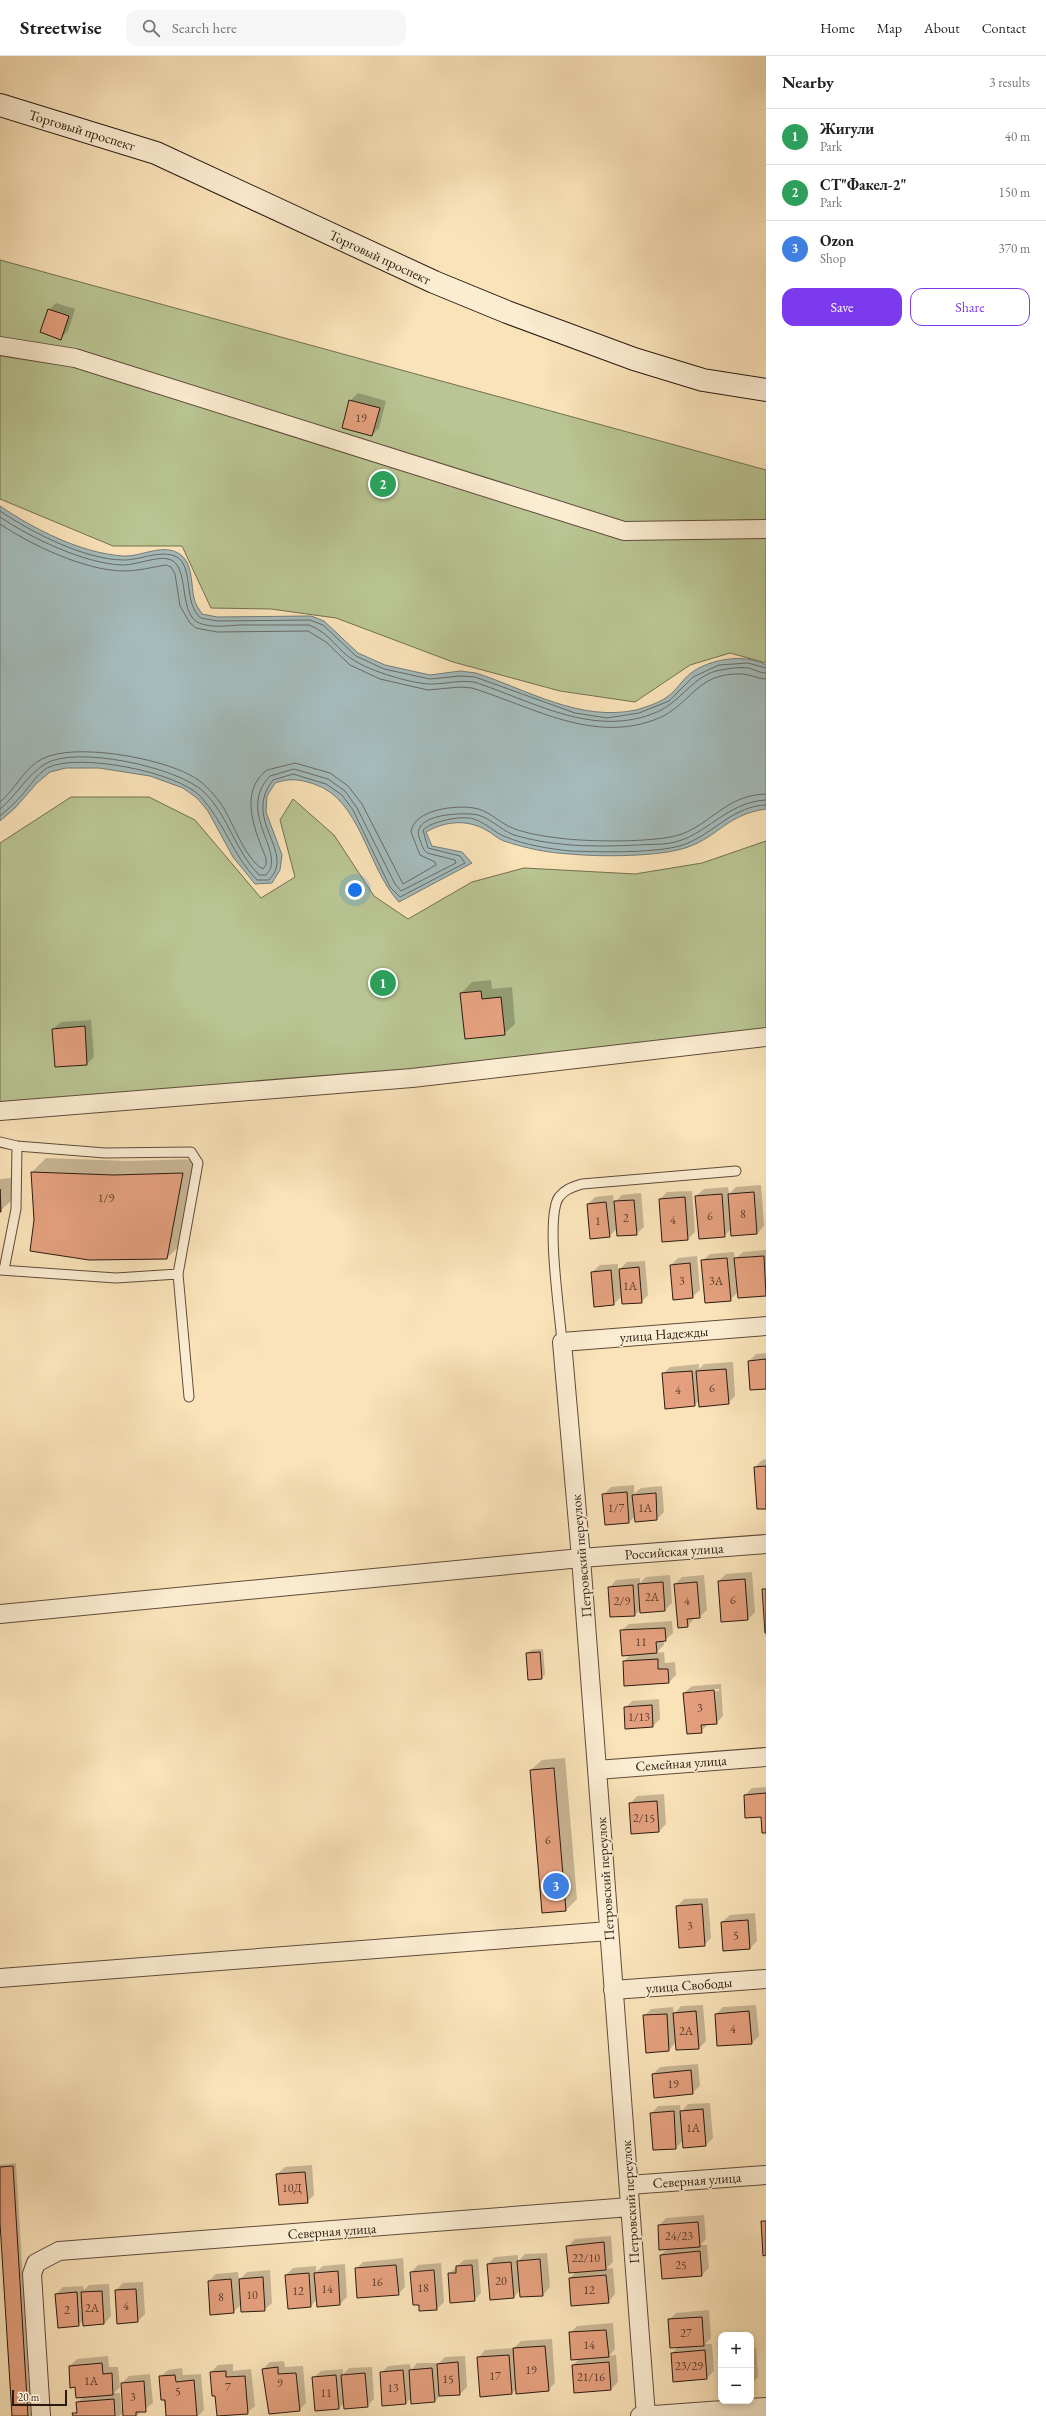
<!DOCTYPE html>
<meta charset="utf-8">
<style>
:root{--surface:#fff;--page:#f6f6f6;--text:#222;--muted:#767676;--line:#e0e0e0;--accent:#7c3aed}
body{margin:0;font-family:"EB Garamond",serif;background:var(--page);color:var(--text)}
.controls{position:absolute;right:12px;bottom:12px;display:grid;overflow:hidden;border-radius:8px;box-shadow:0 2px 6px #0003}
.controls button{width:36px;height:36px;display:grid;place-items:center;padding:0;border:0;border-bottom:1px solid var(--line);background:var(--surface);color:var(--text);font:20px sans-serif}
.scale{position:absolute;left:12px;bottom:10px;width:55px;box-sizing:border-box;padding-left:4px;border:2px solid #2b1a11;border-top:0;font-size:11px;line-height:14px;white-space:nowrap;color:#2b1a11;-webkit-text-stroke:3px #fcedd2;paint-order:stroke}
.you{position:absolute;left:355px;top:834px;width:14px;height:14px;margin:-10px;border:3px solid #fff;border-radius:50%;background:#1a73e8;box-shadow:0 0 0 6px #1a73e833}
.badge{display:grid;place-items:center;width:26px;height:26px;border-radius:50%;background:var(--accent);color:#fff;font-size:13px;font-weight:700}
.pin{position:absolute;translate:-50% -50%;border:2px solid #fff;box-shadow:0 1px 4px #0006}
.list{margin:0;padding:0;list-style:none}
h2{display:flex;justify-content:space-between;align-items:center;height:52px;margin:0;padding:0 16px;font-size:17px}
h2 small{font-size:13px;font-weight:400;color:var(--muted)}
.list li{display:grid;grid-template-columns:26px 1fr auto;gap:12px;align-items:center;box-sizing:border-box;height:56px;padding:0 16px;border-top:1px solid var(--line)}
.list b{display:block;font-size:15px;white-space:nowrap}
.list p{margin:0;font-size:13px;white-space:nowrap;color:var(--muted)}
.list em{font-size:13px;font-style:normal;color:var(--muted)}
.actions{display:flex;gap:8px;padding:12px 16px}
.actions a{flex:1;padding:9px 0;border:1px solid var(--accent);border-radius:12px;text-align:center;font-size:14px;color:var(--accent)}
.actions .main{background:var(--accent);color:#fff}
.icon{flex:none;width:22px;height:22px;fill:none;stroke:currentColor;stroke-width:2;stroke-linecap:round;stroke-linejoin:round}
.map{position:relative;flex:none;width:766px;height:2360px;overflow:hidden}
header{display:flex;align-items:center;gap:24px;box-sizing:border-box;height:56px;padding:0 20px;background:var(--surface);border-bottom:1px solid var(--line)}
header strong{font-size:19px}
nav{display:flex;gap:22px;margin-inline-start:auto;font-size:14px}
.search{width:280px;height:36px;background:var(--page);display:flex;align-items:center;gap:10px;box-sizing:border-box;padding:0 14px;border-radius:12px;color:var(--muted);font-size:15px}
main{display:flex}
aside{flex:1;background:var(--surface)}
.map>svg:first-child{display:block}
.green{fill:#b9c592;stroke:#727052}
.water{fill:#a4bbbb;stroke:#747b77}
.shadow{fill:#0003;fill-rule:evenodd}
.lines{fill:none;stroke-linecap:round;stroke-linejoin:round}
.shore{stroke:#686a66;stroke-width:1}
.building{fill:#e5a17f;stroke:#2b1a11}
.lane-casing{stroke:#5f4c3b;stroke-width:11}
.street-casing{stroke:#5f4c3b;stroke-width:20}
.secondary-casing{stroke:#2b1a11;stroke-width:24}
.lane{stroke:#fcedd2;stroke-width:9}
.street{stroke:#fcedd2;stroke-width:18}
.secondary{stroke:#fcedd2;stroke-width:22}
.labels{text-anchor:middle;stroke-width:3;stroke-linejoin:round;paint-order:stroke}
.number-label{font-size:12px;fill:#5a3c2c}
.street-label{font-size:14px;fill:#2b1a11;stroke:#fcedd2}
</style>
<header>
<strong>Streetwise</strong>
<div class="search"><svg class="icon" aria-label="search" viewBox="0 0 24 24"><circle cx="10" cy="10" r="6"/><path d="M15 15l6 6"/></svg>Search here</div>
<nav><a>Home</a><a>Map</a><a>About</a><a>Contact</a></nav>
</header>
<main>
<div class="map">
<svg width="766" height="2360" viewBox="0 0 766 2360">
<rect width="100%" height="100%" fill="#fae3b9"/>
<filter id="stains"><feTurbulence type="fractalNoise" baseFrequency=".005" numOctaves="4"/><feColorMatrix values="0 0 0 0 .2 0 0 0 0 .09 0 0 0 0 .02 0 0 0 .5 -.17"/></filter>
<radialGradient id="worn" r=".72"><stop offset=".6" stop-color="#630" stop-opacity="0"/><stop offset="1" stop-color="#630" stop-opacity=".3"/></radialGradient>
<path class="green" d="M0,204L766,414V607L730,597L690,609L635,646L560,635L453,606L336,562L271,553L211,552L182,490H113L0,443Z
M71,741H149L195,764L261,842L295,821L280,764L293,743L334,779L374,840L408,863L472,826L524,812L635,818L702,807L766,785V990L0,1063V787Z"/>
<path class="water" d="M0,450C34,473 80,497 123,500C142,501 164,486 181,499C193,508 191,530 194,542C195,548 199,553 202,558L217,561L311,560L324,565L358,597L385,609L430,619L460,615L476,617C528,634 580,666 636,654C646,651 659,647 667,641C676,635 682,624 691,617C710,603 744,597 766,609V753C728,758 719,780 688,791C661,801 599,801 570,798C548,797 525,792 504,785C498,783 492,777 486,774C467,763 445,765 426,776L432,790L462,796L472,807L399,846C367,812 361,743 314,728C299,723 290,722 275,727L267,740L266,756L282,799L280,814L272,827L255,828L233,801L208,755L197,742L183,732L150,720L99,712H66L50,716L37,727L15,752L0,765Z"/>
<path class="shadow" d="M56,247L75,253L68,275L61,282L49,254Z
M358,337L386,345L379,372L372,379L350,345Z
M491,924L492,933L512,931L515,968L504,978L461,937L472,926Z
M91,964L94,1001L87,1008L53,973L61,966Z
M46,1102L128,1105L196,1103L181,1188L167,1202L35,1164L32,1116Z
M11,1122L12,1144L0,1155V1123Z
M761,1129L764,1170L757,1178L731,1173L724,1180L696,1140L704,1133L728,1131L729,1138L736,1131Z
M692,1135L695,1176L688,1183L660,1143L667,1136Z
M641,1137L644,1171L636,1178L618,1172L609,1180L588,1148L595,1141L613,1139L614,1147L622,1139Z
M766,1194V1239L739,1241L738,1236L730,1244L702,1205L710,1198L734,1196L735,1203L743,1196Z
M697,1200L700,1234L692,1241L671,1209L678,1202Z
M645,1205L648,1239L641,1246L622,1240L614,1248L592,1216L600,1209L618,1208V1215L627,1206Z
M766,1297V1332L749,1305L756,1298Z
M733,1306L735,1340L728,1347L699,1344L694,1350L663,1318L670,1311L699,1308V1313L704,1308Z
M766,1403V1452H758L755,1411L762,1404Z
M634,1429V1438L641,1432L662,1430L664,1456L657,1463L636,1465L635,1460L629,1466L606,1468L603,1439L611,1431Z
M752,1516L755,1556L748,1563L719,1525L726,1518Z
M670,1519L672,1547L665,1554L641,1556V1553L635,1559L611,1560L609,1532L616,1524L640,1522V1527L646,1521Z
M704,1519L707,1554L699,1561H695L688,1570L675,1528L682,1521Z
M672,1565L673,1577L664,1585V1589L656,1597L664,1596L665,1607L675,1606L676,1619L669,1626L624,1605L631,1598L621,1575L629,1568Z
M543,1593L545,1619L541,1622L527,1597L531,1594Z
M721,1628L723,1660L716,1667L708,1668L701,1676L684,1637L692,1630ZM719,1633V1635L691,1637V1635Z
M659,1643L660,1663L653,1670L625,1652L632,1645Z
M565,1702L577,1843L566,1854L543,1856L531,1714L542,1704Z
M766,1731V1776L762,1760L745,1739L752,1732Z
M664,1738L666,1768L659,1775L630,1748L637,1740Z
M708,1842L711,1882L704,1889L677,1850L684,1843Z
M755,1857L757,1885L750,1892L722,1866L730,1859Z
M703,1949L706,1985L699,1992L676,1986L669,1994L644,1960L651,1953L673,1951L674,1958L681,1950Z
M756,1949L759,1980L752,1987L716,1958L723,1951Z
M698,2008L700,2030L692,2037L653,2018L660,2011Z
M710,2047L713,2082L706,2089L683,2084L676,2092L651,2058L658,2050L680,2049L681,2056L688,2048Z
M16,2107L31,2360H13L0,2150V2109Z
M312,2109L314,2139L307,2146L277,2118L285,2111Z
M704,2159L706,2183L700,2189H707L709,2212L702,2219L661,2199L668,2192L659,2170L666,2162Z
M611,2180L613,2206L606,2213L613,2212L615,2238L608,2246L570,2222L577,2215L568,2190L575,2183Z
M547,2197L550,2231L543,2239L520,2234L514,2241L488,2208L495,2201L518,2199V2205L525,2198Z
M403,2202L405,2231L398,2238L356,2213L363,2206Z
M478,2203L481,2237L474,2244L449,2218L464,2204Z
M441,2207L444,2246L437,2253L420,2248L411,2216L418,2209Z
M345,2208L347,2241L340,2248L317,2243L311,2250L286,2219L293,2212L316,2210V2216L323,2210Z
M270,2214L272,2247L264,2254L242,2248L233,2256L209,2225L216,2218L238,2216L239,2224L247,2216Z
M143,2226L145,2258L138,2265L116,2234L123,2227Z
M109,2228L111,2260L104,2268L84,2264L78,2269L56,2238L63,2231L83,2230L84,2234L89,2229Z
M709,2254L711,2282L705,2288H712L714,2315L707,2322L672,2297L678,2291L669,2264L676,2257Z
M613,2267L615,2293L609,2300L616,2299L618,2326L611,2333L573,2309L579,2303L570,2277L577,2270Z
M552,2283L555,2327L548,2334L517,2332L512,2337L478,2302L485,2294L514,2292L521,2285Z
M751,2292H756L758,2321L751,2328Z
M108,2300L109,2311H118L120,2331L114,2337H120L122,2358L119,2360H74L78,2354L77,2347L83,2341L76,2330L70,2310L77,2303Z
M465,2300L467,2331L460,2338L441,2339L435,2345L412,2341L406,2347L381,2317L388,2310L410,2308L411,2314L417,2307H439L445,2301Z
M284,2305L285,2311L303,2310L306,2347L299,2354L263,2313L270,2306Z
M233,2308V2315L251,2313L255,2350L247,2357L218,2360L211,2316L218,2309Z
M372,2311L374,2343L367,2350L344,2347L339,2352L313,2322L321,2315L343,2313V2318L349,2312Z
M182,2312L183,2319L201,2318L204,2354L198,2360H166L160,2321L168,2314Z
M150,2318L153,2347L136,2360H124L122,2327L129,2320Z"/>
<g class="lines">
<path class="shore" d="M0,455C31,476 85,504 124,504C141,504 161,493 177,501C194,511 183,549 201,562L217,565L310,564L323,569L356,600L384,613L430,623L460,620L475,621L575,657L607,662L639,657L669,645L693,621L719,609L748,607L766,612
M0,461C31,482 85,508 123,509C136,509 157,500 168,503C190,507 178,554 197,566C212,574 233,568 249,569C269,569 289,569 309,569C332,578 337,595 355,605C371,615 412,628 431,628C446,628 458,624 474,626C533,645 594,683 657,656C681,646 694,618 721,614C729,612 741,611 749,612C755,614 760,617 766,617
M0,468C31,489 86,515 124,515C138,515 153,511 166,509L171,511L175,518L180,550L190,567L196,572L217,576L308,575L326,586L350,609L380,623L428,634L460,631L472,632C533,651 595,689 659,662C685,651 695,626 721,620C729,618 741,617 748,619C754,620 760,623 766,623
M0,746C16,733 24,712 42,703C74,686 159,702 190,719C202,725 210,734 219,745C232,762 244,803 263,813L266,809V802C255,775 238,736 267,714L295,707L330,717L348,730L362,748L403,828L436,809L435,806L420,799L411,776C414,753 456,749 474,752C487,754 497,764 508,770C522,777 543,780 558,782C587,786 657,787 682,778C713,766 727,739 766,738
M0,753C16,740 27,719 45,708C75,689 178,711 204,736C228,759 235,795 259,819H266C288,797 235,757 270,720L294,713L328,723L345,735L357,752L395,828L401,835L456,807L455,804L427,797C423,794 422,789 420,784C409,759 456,757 471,758C487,758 500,774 514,779C555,791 596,791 638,789C648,788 660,789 671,787C707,780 726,746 766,744
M0,760C8,753 15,747 22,739C30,730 37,718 47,712C77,696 179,716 201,741C224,766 233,800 257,824H269C297,796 241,764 273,724L293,718L326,728L342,739L353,754L390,831L400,841L465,807L460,800L428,792L423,774C432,765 462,759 474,763C486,767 495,777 506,781C525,789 550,793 571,795C599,796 664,798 688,787C716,775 734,750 766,749"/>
</g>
<path class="building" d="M48,253L69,260L61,284L40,276Z
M349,344L380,352L372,380L342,372Z
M481,935L482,943L501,941L505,979L465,983L460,937Z
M85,970L87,1009L55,1011L52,973Z
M31,1116L114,1119L183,1117L167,1203L89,1204L30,1195L34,1164Z
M0,1133L1,1156H0Z
M754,1136L757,1178L731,1180L728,1138Z
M722,1138L725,1181L699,1183L695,1140Z
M685,1141L688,1184L662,1186L659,1143Z
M634,1144L637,1179L617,1180L614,1145Z
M606,1146L610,1181L590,1183L587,1148Z
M764,1200L766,1240L738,1242L734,1202Z
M727,1202L731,1245L705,1247L701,1204Z
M690,1207L693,1242L673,1244L670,1209Z
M639,1211L642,1247L622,1248L619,1213Z
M611,1214L614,1249L594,1251L591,1216Z
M766,1303V1333L750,1334L748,1305Z
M726,1313L729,1348L699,1351L696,1315Z
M692,1315L695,1350L665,1353L662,1317Z
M766,1410V1453H757L754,1411Z
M627,1436L629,1467L605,1469L602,1438Z
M656,1437L657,1464L635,1466L632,1439Z
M745,1523L748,1564L721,1566L718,1525Z
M663,1526L665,1555L640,1557L638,1528Z
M697,1526L700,1562L687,1563L688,1571L678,1572L674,1528Z
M633,1529L635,1560L610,1561L608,1531Z
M762,1533H766V1577H765Z
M665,1572L666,1585L656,1586L657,1597L622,1600L620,1574Z
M540,1596L542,1623L528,1624L526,1597Z
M658,1603V1613H668L669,1627L624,1630L623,1605Z
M714,1634L717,1668L701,1669L702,1677L687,1678L683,1637Z
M652,1649L653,1671L625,1673L624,1651Z
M554,1712L566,1855L542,1857L530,1714Z
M766,1737V1777H762L761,1761L745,1762L744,1739Z
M657,1745L659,1776L631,1778L629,1747Z
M702,1848L705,1890L679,1892L676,1850Z
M748,1864L750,1893L723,1895L721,1866Z
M696,1955L699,1993L676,1994L673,1957Z
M749,1955L752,1988L717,1990L715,1958Z
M667,1958L669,1995L646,1997L643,1959Z
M691,2014L693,2038L654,2042L652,2018Z
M703,2053L706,2090L683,2092L680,2055Z
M674,2055L676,2093L653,2094L650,2057Z
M13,2110L28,2360H12L0,2167V2111Z
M305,2116L308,2147L279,2149L276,2118Z
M761,2165H766V2199L763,2200Z
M698,2166L700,2191L659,2194L658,2169Z
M604,2186L606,2214L569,2217L566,2190Z
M700,2195L702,2220L662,2223L660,2199Z
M540,2203L543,2240L520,2241L517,2205Z
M511,2206L514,2242L490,2244L487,2208Z
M396,2209L399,2239L357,2242L355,2212Z
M472,2209L475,2245L450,2247L448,2217H456V2210Z
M434,2214L437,2254L419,2255V2249H413L410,2216Z
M338,2215L340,2249L317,2251L314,2217Z
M309,2217L311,2251L288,2253L285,2219Z
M606,2219L609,2247L571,2250L569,2222Z
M263,2221L265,2255L241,2256L239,2223Z
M231,2223L234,2257L210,2259L208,2225Z
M136,2233L138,2266L117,2268L115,2234Z
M102,2235L104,2268L83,2270L81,2236Z
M77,2236L79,2270L58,2272L55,2238Z
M702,2261L704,2290L670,2292L668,2263Z
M606,2274L609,2301L571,2304L569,2276Z
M545,2290L549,2335L516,2338L513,2292Z
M705,2294L707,2323L673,2326L671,2297Z
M509,2299L512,2338L480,2341L477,2301Z
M458,2306L460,2339L439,2340L437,2308Z
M609,2306L611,2334L574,2337L572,2309Z
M102,2307L103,2318L112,2317L113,2339L76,2342L75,2331L70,2332L69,2310Z
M278,2311V2318L296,2317L300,2355L269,2358L262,2313Z
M432,2312L435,2346L411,2348L409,2314Z
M403,2314L406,2348L382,2350L380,2316Z
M226,2315V2321L245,2320L248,2358L217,2360L215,2340H212L210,2316Z
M365,2317L368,2351L344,2353L341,2319Z
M175,2319L176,2326L194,2324L197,2360H166L165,2344H161L159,2320Z
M336,2319L339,2353L315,2355L312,2321Z
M144,2325L146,2356H136V2360H123L121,2327Z
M114,2343L115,2360H73L72,2357H77L76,2346Z"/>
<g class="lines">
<defs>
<path id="lane" d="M0,1086L17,1090L105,1097L191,1096L198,1107L178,1218L189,1341
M0,1214L116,1222L178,1218
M4,1214L16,1153L17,1090
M562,1286C560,1258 545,1161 559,1141C565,1133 573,1131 582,1128L736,1115"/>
<path id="street" d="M0,290L75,302L624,475L766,473
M0,1055L412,1022L766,981
M0,1558L581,1502L766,1488
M597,1714L766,1701
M0,1922L609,1875
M613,1934L766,1923
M629,2129L766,2119
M41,2360L32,2218L36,2207L59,2195L630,2151
M640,2360L766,2351
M646,2360L581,1502L562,1286L766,1270"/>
<path id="secondary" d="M0,49L156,97L434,226L507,256L634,303L703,324L766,334"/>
</defs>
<use href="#lane" class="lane-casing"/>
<use href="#street" class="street-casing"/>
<use href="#secondary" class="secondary-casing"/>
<use href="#lane" class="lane"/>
<use href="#street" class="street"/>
<use href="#secondary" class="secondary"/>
</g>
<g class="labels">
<g class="number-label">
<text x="361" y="366">19</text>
<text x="106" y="1146">1/9</text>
<text x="743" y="1162">8</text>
<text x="710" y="1164">6</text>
<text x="626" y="1166">2</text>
<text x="673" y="1168">4</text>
<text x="598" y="1169">1</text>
<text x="682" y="1229">3</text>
<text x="716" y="1229">3А</text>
<text x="630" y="1234">1А</text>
<text x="712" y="1336">6</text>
<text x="678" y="1338">4</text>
<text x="616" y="1456">1/7</text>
<text x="645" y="1456">1А</text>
<text x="652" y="1545">2А</text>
<text x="733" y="1548">6</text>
<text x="622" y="1549">2/9</text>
<text x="687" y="1549">4</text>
<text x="641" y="1590">11</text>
<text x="700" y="1656">3</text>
<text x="639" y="1665">1/13</text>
<text x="644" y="1766">2/15</text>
<text x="548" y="1788">6</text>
<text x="690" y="1874">3</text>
<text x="736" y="1883">5</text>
<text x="733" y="1977">4</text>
<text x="686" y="1979">2А</text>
<text x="673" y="2032">19</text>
<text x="693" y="2076">1А</text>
<text x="292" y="2136">10Д</text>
<text x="679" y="2184">24/23</text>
<text x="586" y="2206">22/10</text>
<text x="681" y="2213">25</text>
<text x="501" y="2229">20</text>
<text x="377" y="2230">16</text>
<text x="423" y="2236">18</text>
<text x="327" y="2237">14</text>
<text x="589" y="2238">12</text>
<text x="298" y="2239">12</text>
<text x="252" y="2243">10</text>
<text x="221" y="2245">8</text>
<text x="126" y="2254">4</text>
<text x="92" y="2256">2А</text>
<text x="67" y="2258">2</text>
<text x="686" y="2281">27</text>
<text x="589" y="2293">14</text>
<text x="689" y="2314">23/29</text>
<text x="531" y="2318">19</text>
<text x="495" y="2324">17</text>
<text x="591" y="2325">21/16</text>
<text x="448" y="2327">15</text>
<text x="91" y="2329">1А</text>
<text x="280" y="2331">9</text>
<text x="228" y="2335">7</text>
<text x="393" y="2336">13</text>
<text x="178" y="2339">5</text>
<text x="326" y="2341">11</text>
<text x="133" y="2345">3</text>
</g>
<g class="street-label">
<text transform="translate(82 74) rotate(17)" y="5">Торговый проспект</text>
<text transform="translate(380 201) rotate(25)" y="5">Торговый проспект</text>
<text transform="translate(664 1278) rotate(-4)" y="5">улица Надежды</text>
<text transform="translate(674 1495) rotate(-4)" y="5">Российская улица</text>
<text transform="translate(581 1500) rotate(-95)" y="5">Петровский переулок</text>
<text transform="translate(681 1707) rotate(-4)" y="5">Семейная улица</text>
<text transform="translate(605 1823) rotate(-94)" y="5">Петровский переулок</text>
<text transform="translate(689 1929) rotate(-4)" y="5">улица Свободы</text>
<text transform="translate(697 2124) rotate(-4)" y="5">Северная улица</text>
<text transform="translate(630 2146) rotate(-94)" y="5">Петровский переулок</text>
<text transform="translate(332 2175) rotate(-4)" y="5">Северная улица</text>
</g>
</g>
<rect width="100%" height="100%" filter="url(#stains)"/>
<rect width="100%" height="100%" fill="url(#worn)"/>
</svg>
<div class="controls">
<button>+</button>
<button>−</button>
</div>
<div class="scale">20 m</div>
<div class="you"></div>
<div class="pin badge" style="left:383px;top:927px;background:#2e9e5b">1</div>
<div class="pin badge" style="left:383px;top:428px;background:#2e9e5b">2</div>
<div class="pin badge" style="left:556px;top:1830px;background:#3f7fe0">3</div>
</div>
<aside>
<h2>Nearby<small>3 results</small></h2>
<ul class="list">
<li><span class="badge" style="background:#2e9e5b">1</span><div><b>Жигули</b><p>Park</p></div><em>40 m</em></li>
<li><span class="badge" style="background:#2e9e5b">2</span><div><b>СТ&quot;Факел-2&quot;</b><p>Park</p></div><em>150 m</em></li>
<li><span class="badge" style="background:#3f7fe0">3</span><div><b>Ozon</b><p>Shop</p></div><em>370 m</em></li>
</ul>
<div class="actions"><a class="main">Save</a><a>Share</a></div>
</aside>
</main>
